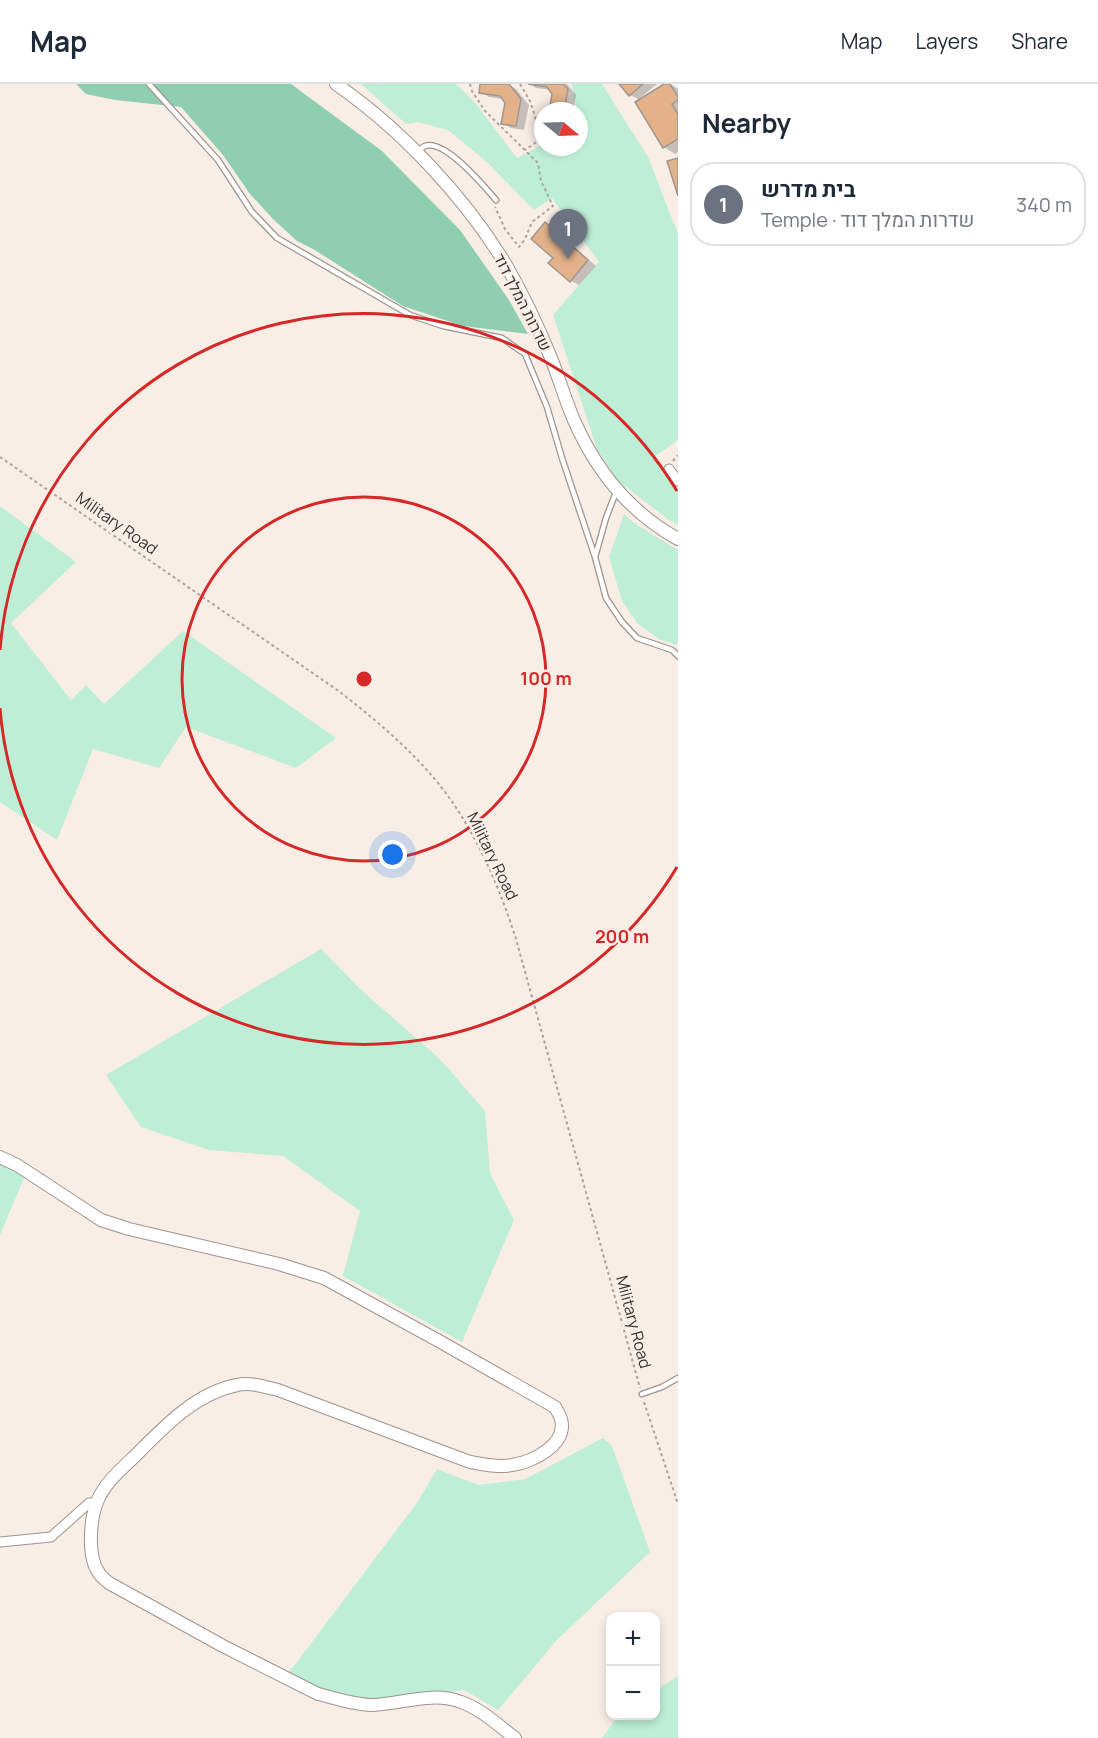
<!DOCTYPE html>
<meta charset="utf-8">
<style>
:root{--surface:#fff;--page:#f2f2f3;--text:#1f2937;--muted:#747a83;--line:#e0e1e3;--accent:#a73188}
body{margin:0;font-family:Manrope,Heebo,sans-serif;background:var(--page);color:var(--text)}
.controls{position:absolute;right:18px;bottom:18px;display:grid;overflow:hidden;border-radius:12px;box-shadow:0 3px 9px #0003}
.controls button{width:54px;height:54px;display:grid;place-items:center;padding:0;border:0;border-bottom:2px solid var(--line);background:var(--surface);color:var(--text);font:30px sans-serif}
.compass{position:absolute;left:534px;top:18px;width:54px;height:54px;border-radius:50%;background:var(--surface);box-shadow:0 3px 9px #0003;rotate:109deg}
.you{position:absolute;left:393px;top:771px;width:21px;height:21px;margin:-15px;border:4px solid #fff;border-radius:50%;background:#1a73e8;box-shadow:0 0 0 9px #1a73e833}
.badge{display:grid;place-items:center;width:39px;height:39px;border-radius:50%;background:var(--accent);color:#fff;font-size:20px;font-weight:700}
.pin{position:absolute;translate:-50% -50px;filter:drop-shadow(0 2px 3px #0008)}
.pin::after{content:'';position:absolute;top:32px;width:21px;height:18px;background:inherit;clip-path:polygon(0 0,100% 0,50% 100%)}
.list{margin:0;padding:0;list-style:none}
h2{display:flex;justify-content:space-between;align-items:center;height:78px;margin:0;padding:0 24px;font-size:26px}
h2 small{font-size:20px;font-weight:400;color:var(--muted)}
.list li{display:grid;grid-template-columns:39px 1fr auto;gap:18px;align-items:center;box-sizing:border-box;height:84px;margin:0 12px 12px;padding:0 12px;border:2px solid var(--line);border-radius:24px}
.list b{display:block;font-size:22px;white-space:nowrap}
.list p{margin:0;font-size:20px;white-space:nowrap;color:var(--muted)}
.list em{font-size:20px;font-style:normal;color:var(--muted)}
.map{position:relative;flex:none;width:678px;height:1654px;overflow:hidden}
header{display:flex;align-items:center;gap:36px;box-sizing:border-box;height:84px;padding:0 30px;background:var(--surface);border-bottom:2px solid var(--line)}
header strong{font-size:28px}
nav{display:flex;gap:33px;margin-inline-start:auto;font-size:21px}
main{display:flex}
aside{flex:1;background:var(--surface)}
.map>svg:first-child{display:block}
.green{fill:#beefd6}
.forest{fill:#8fceb0}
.shadow{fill:#0003}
.building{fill:#e3b28a;stroke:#9f968e;stroke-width:1.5}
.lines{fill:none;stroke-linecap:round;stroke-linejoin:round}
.service-casing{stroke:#9d948c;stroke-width:7}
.minor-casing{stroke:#9d948c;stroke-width:11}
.tertiary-casing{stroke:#9d948c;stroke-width:14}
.path{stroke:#aaa39d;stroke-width:2;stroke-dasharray:3 3;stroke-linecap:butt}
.service{stroke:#fff;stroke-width:4.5}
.minor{stroke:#fff;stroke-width:9}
.tertiary{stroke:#fff;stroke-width:12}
.ring{fill:none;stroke:#d62828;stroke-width:3}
.labels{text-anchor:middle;stroke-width:5;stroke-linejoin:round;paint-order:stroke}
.street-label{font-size:16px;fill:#373330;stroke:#f8eee6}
.centre{fill:#d62828;stroke:#f8eee6;stroke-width:3}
.ring-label{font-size:18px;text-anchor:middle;font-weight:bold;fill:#d62828;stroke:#f8eee6;stroke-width:5;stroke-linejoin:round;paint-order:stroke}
</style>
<header>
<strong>Map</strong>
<nav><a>Map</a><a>Layers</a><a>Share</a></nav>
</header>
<main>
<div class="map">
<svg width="678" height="1654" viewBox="0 0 678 1654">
<rect width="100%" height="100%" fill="#f8eee6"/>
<path class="green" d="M361,0H456L473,16L517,74L543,60V63H579V27H574L576,24L572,0H602L648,73L678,150V356L654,373L678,406V441L669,436L618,397L597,365L553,231L599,178L552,114L534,126L487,78L448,46L418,38L406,40Z
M0,422L76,478L11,539L71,616L86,601L104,620L183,547L336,654L296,684L186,643L159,684L93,665L57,756L0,718Z
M624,430L634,439L678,466V558L676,561L659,555L638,540L622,517L609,473Z
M321,865L359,904L439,974L485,1027L490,1089L514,1136L462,1258L343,1192L360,1127L283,1072L209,1066L141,1043L106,991Z
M0,1068L29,1082L0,1151Z
M603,1354L612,1362L650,1468L557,1556L498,1626L464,1606L377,1621L282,1594L294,1582L419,1416L437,1385L478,1401L525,1395Z
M678,1592V1654H602L618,1632H656V1606Z"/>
<path class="forest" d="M76,0H291L382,67L460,146L509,216L528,250L463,242L403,222L313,165L297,157L273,135L250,110L223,71L181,23L115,16L86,10Z"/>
<path class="shadow" d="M482,0H508L516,5L529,21L524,46L511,44L503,39L506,18L504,15L489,13L481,8Z
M530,0H567L576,11L573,27H551L554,9L551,6L536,4Z
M621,0H657L640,14L641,16L667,0H670L678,5V68L675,70L664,63L640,16L630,11Z
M545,140L554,145L596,182L579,201L570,196Z"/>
<path class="building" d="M480,0H509L521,15L516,42L501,40L505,19L500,12L479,9Z
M528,0H563L568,5L564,27H549L552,10L547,3Z
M619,0H643L629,12Z
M664,0H670L678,13V16L672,20L678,30V55L663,64L635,18Z
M678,74V112L667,77Z
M545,138L588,176L570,198L548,179L553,174L531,155Z"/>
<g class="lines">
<defs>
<path id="service" d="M149,0L218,76L252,128L277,154L410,231L443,242L502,254L525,270L547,323L562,374L595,473
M417,68C420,66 422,63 425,62C445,55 484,102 496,116
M616,408L606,434L595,473L606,514L622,538L637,554L672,566L678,572
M642,1310L662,1303L678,1294"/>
<path id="minor" d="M669,385L678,397
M0,1458L51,1453L89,1419H96"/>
<path id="tertiary" d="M336,0C401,45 465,113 506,181C523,211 538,242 551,274C559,294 565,315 573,334C595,385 629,428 678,455
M0,1073L17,1081L101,1136L129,1145L279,1180L324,1194L439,1257L555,1323C557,1327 560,1331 561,1335C568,1361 532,1378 512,1381C498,1384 483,1380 470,1378L278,1306C265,1303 251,1298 237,1301C195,1309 163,1344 134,1373C120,1386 104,1400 97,1418C90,1436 87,1473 99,1489C101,1493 106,1496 109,1499L223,1562L318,1610C335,1614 355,1621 373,1621C401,1620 433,1607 461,1618C481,1625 498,1641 515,1654"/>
</defs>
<use href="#service" class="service-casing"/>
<use href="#minor" class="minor-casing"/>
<use href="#tertiary" class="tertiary-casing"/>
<path class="path" d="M470,0L472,7L485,27L538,79L541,97L553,122L532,138L525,155L519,163L505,145L495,123
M520,0L530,17L542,54L525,66
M0,373L340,608C382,641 425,677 455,722C482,763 501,808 516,855L640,1304
M673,377L678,371
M644,1318L678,1420"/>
<use href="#service" class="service"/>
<use href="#minor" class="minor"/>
<use href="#tertiary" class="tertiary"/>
</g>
<g class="ring">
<circle cx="364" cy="595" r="182"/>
<path d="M677 783A365 365 0 0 1 0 624M0 566A365 365 0 0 1 677 407"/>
</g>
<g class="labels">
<g class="street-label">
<text transform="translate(523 218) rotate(63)" y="6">שדרות המלך דוד</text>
<text transform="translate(117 439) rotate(35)" y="6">Military Road</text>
<text transform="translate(493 772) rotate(64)" y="6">Military Road</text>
<text transform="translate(634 1238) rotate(75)" y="6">Military Road</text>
</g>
</g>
<circle cx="364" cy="595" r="9" class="centre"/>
<g class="ring-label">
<text x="546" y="601">100 m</text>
<text x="622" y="859">200 m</text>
</g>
</svg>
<div class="controls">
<button>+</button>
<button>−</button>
</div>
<svg class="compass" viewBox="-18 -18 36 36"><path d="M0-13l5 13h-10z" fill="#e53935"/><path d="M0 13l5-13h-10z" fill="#747a83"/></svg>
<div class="you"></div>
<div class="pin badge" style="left:568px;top:175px;background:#6b7280">1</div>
</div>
<aside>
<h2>Nearby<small></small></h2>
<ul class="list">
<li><span class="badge" style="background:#6b7280">1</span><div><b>בית מדרש</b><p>Temple · שדרות המלך דוד</p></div><em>340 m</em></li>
</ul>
</aside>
</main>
